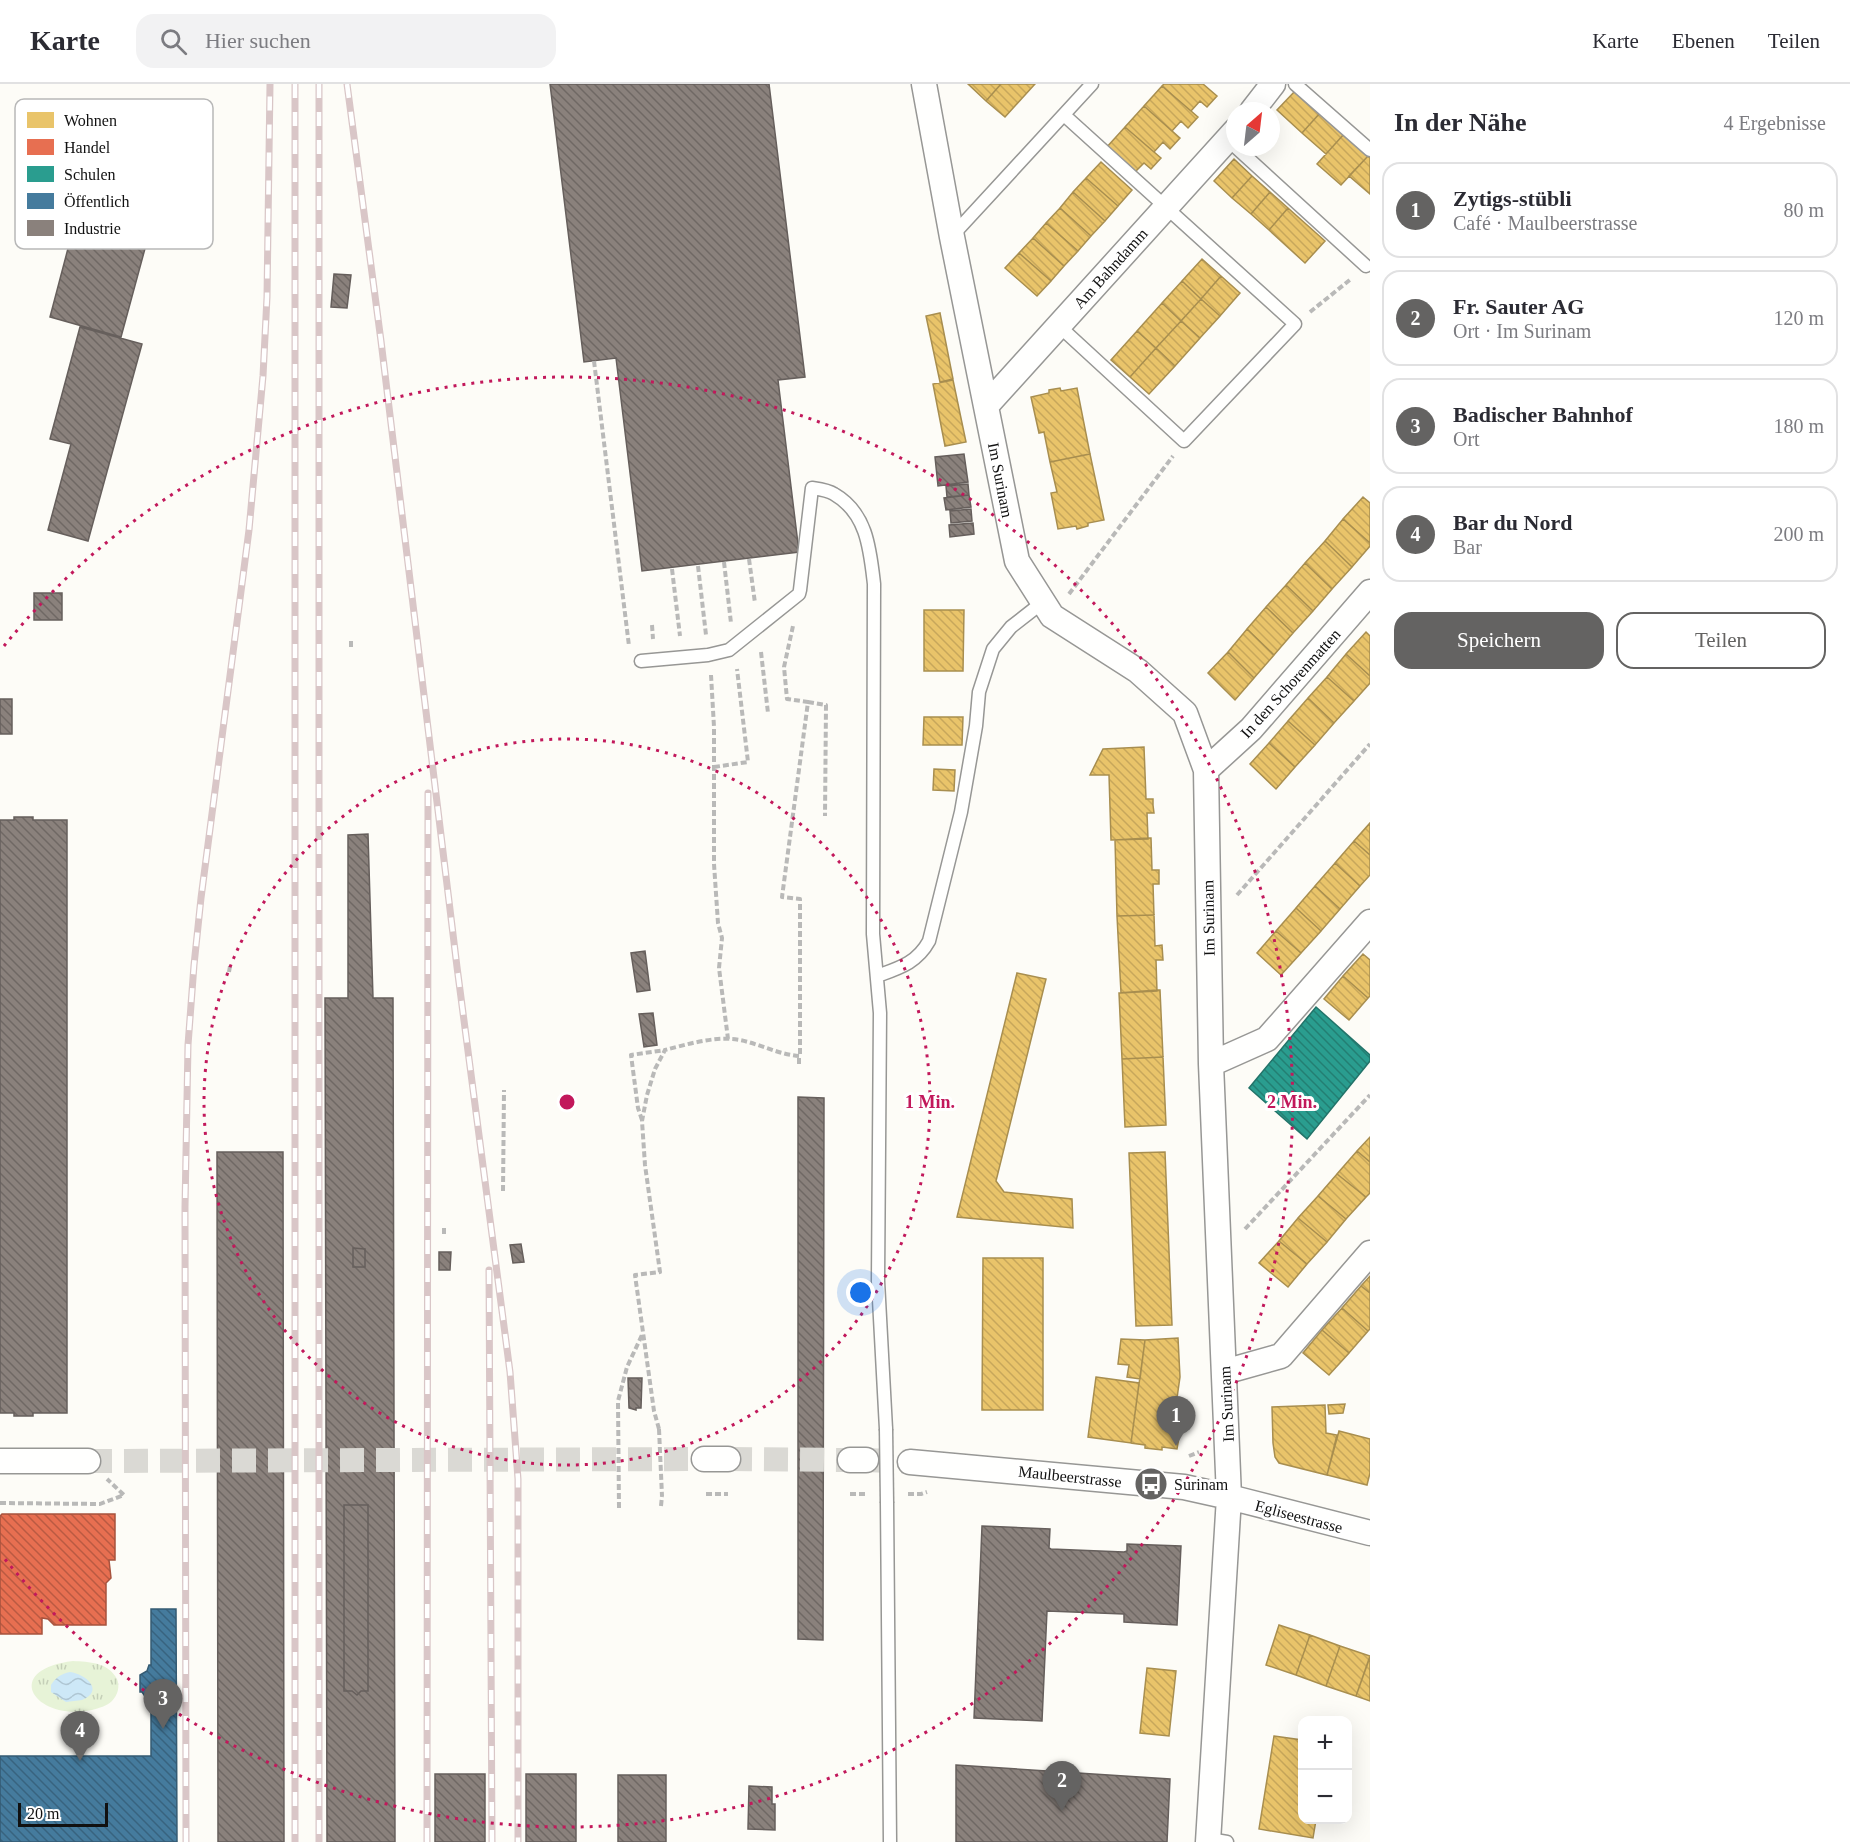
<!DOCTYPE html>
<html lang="de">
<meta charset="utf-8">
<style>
:root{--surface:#fff;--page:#f2f2f3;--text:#2b2b33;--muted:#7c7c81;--line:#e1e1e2;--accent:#646362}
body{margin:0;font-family:Georgia,serif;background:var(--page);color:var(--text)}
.controls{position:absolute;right:18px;bottom:18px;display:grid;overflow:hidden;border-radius:12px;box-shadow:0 6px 24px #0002}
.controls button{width:54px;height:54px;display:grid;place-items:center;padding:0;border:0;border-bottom:2px solid var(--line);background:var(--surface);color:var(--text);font:30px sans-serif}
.compass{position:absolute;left:1226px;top:18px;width:54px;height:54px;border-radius:50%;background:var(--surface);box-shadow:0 6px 24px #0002;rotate:28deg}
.scale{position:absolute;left:18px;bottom:15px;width:90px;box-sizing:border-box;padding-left:6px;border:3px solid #111;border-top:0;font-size:16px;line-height:21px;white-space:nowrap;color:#111;-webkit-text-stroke:4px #fff;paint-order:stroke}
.you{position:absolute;left:861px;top:1209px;width:21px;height:21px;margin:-15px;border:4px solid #fff;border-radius:50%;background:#1a73e8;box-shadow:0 0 0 9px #1a73e833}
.badge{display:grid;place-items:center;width:39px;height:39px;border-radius:50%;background:var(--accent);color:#fff;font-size:20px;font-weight:700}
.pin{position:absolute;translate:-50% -50px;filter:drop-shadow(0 2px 3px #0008)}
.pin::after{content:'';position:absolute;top:32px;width:21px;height:18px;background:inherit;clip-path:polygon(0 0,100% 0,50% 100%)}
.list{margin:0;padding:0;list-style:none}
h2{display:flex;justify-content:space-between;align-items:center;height:78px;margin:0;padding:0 24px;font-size:26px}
h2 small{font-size:20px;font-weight:400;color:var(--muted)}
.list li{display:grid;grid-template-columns:39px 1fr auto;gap:18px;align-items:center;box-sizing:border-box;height:96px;margin:0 12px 12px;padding:0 12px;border:2px solid var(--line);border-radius:18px}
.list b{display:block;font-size:22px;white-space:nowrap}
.list p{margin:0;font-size:20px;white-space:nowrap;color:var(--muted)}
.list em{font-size:20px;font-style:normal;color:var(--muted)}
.actions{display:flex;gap:12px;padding:18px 24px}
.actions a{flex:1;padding:14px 0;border:2px solid var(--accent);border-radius:18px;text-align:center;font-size:21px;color:var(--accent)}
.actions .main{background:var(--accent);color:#fff}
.icon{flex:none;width:33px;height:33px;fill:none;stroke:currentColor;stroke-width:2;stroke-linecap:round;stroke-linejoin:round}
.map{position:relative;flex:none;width:1370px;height:1758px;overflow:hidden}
header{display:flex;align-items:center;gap:36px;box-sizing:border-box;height:84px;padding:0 30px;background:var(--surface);border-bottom:2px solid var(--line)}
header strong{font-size:28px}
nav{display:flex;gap:33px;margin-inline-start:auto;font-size:21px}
.search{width:420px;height:54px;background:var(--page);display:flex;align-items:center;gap:15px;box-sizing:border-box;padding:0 21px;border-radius:18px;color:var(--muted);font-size:22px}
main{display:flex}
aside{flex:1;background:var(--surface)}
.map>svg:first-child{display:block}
.grass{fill:url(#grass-tufts)}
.water{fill:url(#water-waves)}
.homes{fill:url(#homes-back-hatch);stroke:#a88e4f;stroke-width:1.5}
.shops{fill:url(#shops-back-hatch);stroke:#a7533e;stroke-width:1.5}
.schools{fill:url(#schools-back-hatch);stroke:#227369;stroke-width:1.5}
.public{fill:url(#public-back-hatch);stroke:#355b73;stroke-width:1.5}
.industry{fill:url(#industry-back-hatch);stroke:#665f5c;stroke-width:1.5}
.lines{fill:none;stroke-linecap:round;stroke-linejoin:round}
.minor-tunnel{stroke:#dad9d4;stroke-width:24;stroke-dasharray:24 12;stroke-linecap:butt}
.service-casing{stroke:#979795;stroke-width:15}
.minor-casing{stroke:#979795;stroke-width:27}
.path{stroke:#b9b9b8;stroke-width:4;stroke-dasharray:6 3;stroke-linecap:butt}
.service{stroke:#fffffe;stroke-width:12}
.minor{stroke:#fffffe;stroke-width:24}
.rail-casing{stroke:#d9c6c7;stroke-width:7}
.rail{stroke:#fff;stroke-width:4.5;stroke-dasharray:14;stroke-linecap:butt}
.service-bridge-casing{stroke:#979795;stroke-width:15;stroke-linecap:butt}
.path-bridge{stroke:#b9b9b8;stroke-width:4;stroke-dasharray:6 3;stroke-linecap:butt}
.service-bridge{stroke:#fffffe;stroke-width:12}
.ring{fill:none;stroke:#c2185b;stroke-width:3;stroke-dasharray:3 6}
.labels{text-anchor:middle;stroke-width:6;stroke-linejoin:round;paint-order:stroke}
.street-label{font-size:16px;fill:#111;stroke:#fff}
.poi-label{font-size:16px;fill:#111;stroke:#fff;text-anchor:start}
.key{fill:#fff;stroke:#b8b8b8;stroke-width:1.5}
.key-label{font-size:16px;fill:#111}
.centre{fill:#c2185b;stroke:#fff;stroke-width:3}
.ring-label{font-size:18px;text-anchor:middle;font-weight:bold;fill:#c2185b;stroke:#fff;stroke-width:6;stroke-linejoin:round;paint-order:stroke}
</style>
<header>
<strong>Karte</strong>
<div class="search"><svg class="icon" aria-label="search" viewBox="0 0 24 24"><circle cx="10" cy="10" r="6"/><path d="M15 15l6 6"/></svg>Hier suchen</div>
<nav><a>Karte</a><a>Ebenen</a><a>Teilen</a></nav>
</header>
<main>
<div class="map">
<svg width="1370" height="1758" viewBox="0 0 1370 1758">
<defs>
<pattern id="grass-tufts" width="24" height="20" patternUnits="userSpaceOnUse" patternTransform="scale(1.5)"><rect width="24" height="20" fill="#e7f3d7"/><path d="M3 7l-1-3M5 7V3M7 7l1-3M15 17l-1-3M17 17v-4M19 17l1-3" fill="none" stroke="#c5cfb8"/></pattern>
<pattern id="water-waves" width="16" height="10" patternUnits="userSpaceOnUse" patternTransform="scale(1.5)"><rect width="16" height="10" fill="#cde8f7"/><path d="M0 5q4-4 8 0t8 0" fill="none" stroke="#afc6d3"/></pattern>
<pattern id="homes-back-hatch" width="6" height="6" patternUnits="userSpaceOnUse" patternTransform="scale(1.5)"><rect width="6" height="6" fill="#e9c46a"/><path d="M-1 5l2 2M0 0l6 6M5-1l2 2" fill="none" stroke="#c7a75b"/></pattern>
<pattern id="shops-back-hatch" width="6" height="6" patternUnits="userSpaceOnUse" patternTransform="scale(1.5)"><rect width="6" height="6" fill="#e76f51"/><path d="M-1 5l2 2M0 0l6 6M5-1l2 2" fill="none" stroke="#ba5a42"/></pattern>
<pattern id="schools-back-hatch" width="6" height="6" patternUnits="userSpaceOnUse" patternTransform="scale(1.5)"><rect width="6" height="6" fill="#2a9d8f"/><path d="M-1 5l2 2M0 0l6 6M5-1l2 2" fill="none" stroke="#237f73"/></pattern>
<pattern id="public-back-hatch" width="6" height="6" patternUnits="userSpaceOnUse" patternTransform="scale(1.5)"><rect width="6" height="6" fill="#457b9d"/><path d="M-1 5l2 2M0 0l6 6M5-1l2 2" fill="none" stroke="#38637f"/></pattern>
<pattern id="industry-back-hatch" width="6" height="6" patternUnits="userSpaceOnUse" patternTransform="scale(1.5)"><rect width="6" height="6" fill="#8a817c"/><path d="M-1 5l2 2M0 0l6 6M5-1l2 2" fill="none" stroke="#6f6864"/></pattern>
</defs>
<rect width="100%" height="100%" fill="#fdfcf7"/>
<path class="grass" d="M73,1577C89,1578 108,1578 117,1595C120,1602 118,1611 112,1617C107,1622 99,1624 92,1626C35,1638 0,1586 73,1577Z"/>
<path class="water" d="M70,1588C86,1590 105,1607 82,1616C77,1617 71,1617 66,1618L51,1608V1601C56,1593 61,1590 70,1588Z"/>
<path class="homes" d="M968,0H1001L986,17Z
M1001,0H1035L1005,33L986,17Z
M1164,0H1203L1217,12L1207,23L1200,17L1191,27L1162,2Z
M1162,2L1198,33L1188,44L1181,37L1172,47L1144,22Z
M1295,7L1320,29L1302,49L1277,26Z
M1144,22L1180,54L1170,65L1163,58L1154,68L1125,43Z
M1320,29L1344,50L1326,70L1302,49Z
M1125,43L1161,74L1151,85L1144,79L1134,89L1106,64Z
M1344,50L1368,72L1341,101L1317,80Z
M1368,72L1370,74V110L1349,92Z
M1234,75L1252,92L1232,114L1214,97Z
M1101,78L1132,106L1118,122L1086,94Z
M1252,92L1270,108L1251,130L1232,114Z
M1086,94L1118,122L1105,137L1073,108Z
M1073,108L1105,137L1091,152L1060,124Z
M1270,108L1288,124L1269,146L1251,130Z
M1060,124L1091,152L1078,167L1046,139Z
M1288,124L1325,157L1305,179L1269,146Z
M1046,139L1078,167L1064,182L1033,154Z
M1033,154L1064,182L1051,197L1019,169Z
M1019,169L1051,197L1037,212L1005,184Z
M1202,175L1221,192L1201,215L1182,197Z
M1221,192L1240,209L1220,232L1201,215Z
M1182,197L1201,215L1181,237L1162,219Z
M1201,215L1220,232L1200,254L1181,237Z
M1162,219L1181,237L1156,264L1137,247Z
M940,229L953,295L940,298L926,232Z
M1181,237L1200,254L1175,282L1156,264Z
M1137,247L1156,264L1130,293L1111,276Z
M1156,264L1175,282L1149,310L1130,293Z
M953,296L966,358L945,362L933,300Z
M1060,304L1061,307L1077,304L1090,370L1050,378L1044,348L1039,349L1031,313L1049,309V306Z
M1090,370L1104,436L1088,439V442L1077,445L1076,442L1058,445L1051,409L1057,408L1050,378Z
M1363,413L1370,419V459L1343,435Z
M1343,435L1370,459V462L1352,483L1325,457Z
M1325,457L1352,483L1332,505L1305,479Z
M1305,479L1332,505L1313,527L1286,501Z
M1286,501L1313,527L1293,549L1266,523Z
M1266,523L1293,549L1274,571L1247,545Z
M924,526H964L963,587H924Z
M1247,545L1274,571L1254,594L1228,568Z
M1366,548L1370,552V592L1346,570Z
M1228,568L1254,594L1235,616L1208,589Z
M1346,570L1370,592V599L1354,617L1327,593Z
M1327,593L1354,617L1334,639L1308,614Z
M1308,614L1334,639L1315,661L1288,637Z
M924,633H963L962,661H923Z
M1288,637L1315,661L1295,683L1269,659Z
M1269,659L1295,683L1276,705L1250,680Z
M1144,663L1146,715H1153V721L1154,729H1147L1148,755L1111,756L1109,691H1090L1103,665Z
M934,685L955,686L954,707L933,706Z
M1370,739V771L1354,757Z
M1148,754H1151L1152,786H1159V800H1153L1154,831L1117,832L1115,756Z
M1354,757L1370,771V791L1360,802L1335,779Z
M1335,779L1360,802L1340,825L1315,802Z
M1315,802L1340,825L1321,847L1296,824Z
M1296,824L1321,847L1301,869L1276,847Z
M1154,831L1155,862L1162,861L1163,876H1156L1157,907L1121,909L1117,832Z
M1276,847L1301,869L1281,891L1257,869Z
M1363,870L1370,876V912L1368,914L1343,892Z
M1017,889L1046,895L996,1097L1004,1108L1072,1115L1073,1144L957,1133Z
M1343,892L1368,914L1349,936L1324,915Z
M1157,906H1160L1163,973L1122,975L1119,909Z
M1163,973L1166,1041L1125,1043L1122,975Z
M1370,1053V1078L1357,1067Z
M1357,1067L1370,1078V1109L1366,1113L1337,1090Z
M1165,1068L1172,1241L1136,1242L1129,1069Z
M1337,1090L1366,1113L1346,1135L1318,1112Z
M1318,1112L1346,1135L1327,1158L1298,1134Z
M1298,1134L1327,1158L1307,1180L1279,1157Z
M1279,1157L1307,1180L1288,1203L1259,1179Z
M983,1174H1043V1326H982Z
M1370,1192V1209L1361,1202Z
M1361,1202L1370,1209V1245L1368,1247L1342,1224Z
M1342,1224L1368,1247L1349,1269L1322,1246Z
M1322,1246L1349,1269L1329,1291L1303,1269Z
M1178,1254L1180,1293L1174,1335L1182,1336L1177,1365L1162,1363V1366L1145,1364V1361L1131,1359L1145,1256Z
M1121,1255L1145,1256L1140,1295L1127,1293L1129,1281L1118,1280Z
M1096,1293L1139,1299L1131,1359L1088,1353Z
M1345,1320L1343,1329L1329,1330L1328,1321Z
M1325,1321L1326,1349L1337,1351L1327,1391L1279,1379L1275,1373L1273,1359L1272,1323Z
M1339,1347L1370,1355V1389L1367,1401L1327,1391Z
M1279,1541L1310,1551L1296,1591L1266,1581Z
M1310,1551L1340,1562L1326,1602L1296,1591Z
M1340,1562L1370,1572L1356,1612L1326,1602Z
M1370,1573V1617L1356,1612Z
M1147,1584L1176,1587L1169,1652L1140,1649Z
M1274,1652L1302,1656V1736H1316L1313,1754L1259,1745Z"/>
<path class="shops" d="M2,1430H115V1476H109L111,1494L106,1499V1541H54L48,1535L42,1534V1550H0V1432Z"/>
<path class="schools" d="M1316,923L1370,971V977L1307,1055L1249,1004Z"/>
<path class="public" d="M151,1525H176L177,1758H0V1672H151V1618H149L142,1608H140V1591L147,1587L149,1581H151Z"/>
<path class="industry" d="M550,0H769L805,293L778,296L799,468L642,487L616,274L584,278Z
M130,31L178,43L121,253L50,233L71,153L95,159Z
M334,190L351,191L347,224L331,223Z
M80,243L142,260L88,457L48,446L71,360L50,355Z
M964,370L968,398L938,402L935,373Z
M968,400L969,411L947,413L946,402Z
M969,411L971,423L946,426L944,414Z
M971,425L972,437L951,439L950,427Z
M973,439L974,450L950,453L949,441Z
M34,509H62V536H34Z
M0,615H12V650H0Z
M14,733H33V736H67V1329H33V1332H14V1329H0V736H14Z
M368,750L373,914H393L395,1758H327L325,914H348V751Z
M645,867L650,906L637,908L631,869Z
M653,929L657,961L644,963L639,930Z
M798,1013L824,1014L823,1556L798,1555Z
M217,1068H283L284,1758H218Z
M521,1160L524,1178L513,1179L510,1161Z
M353,1164L365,1165V1183H353Z
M439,1168H451L450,1186H439Z
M628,1294H642L641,1324H636V1326L629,1324Z
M344,1421H368V1607H361L357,1611L352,1607H344Z
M982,1442L1050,1445L1049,1464L1051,1465L1124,1468L1127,1467V1460L1181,1462L1177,1541L1124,1538V1530L1047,1527L1042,1637L974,1634Z
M956,1681L1170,1695L1167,1758H956Z
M435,1690H485V1758H435Z
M526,1690H576V1758H526Z
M618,1691H666V1758H618Z
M749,1702L772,1703V1720H775V1746L748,1745Z"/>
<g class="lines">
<path class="minor-tunnel" d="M728,1375L850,1376
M866,1376L910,1378
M88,1377L704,1375"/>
<defs>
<path id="service" d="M1295,0L1370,66
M1228,56L1366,182
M952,152L1092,0
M1058,241L1184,357L1295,240L1064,31
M641,577L708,571L729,566L799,510L800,506L812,404C819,405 828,406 834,410C867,429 870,465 874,500L873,850L880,929L878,1197L886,1345
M877,892C899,884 917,879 929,857L961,728L976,642L979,608L993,565L1011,543L1043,518
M887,1419L890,1758
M1209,1755L1227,1758"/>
<path id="minor" d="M924,0L952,153L1017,477L1052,532L1138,587L1185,629L1206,686L1211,980L1229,1413L1208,1758
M1252,27L1273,0
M986,322L1235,47
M1206,686L1251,645L1370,508
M1211,980L1267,955L1370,838
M1224,1288L1281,1272L1370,1169
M704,1375H728
M850,1376H866
M0,1377H88
M910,1378L1184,1403L1229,1413L1370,1449"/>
</defs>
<use href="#service" class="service-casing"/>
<use href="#minor" class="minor-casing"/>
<path class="path" d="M1310,228L1351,195
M594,277L629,562
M749,475L755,519
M724,478L731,539
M698,482L706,551
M672,485L680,552
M1069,510L1173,372
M652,541L653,555
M351,557V564
M761,568L768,629
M711,591L714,643V780L718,839L722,854L719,884L728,955
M808,618L826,621L825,732
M714,683L748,678L737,585
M1237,811L1370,660
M229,888L230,882
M799,980V972
M642,1036L638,1024L631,971L665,966
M503,1107L504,1006
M444,1144V1150
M1245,1145L1370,1011
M659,1345L654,1327L635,1191L660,1188L645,1081L642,1037L647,1011L655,985L665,966C684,961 712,953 731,955C753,956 777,971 800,972V815L782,813L808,618L787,615L784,583L793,542
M1189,1372L1199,1368
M706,1410H728
M850,1410H865
M908,1410H921L927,1408
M0,1419L100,1420L124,1411L107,1395
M661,1422L662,1412
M619,1424L618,1317L627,1283L642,1251"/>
<use href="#service" class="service"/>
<use href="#minor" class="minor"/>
<defs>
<path id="rail" d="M295,0V1758
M319,0V1758
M347,0L381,257L457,883L510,1288L518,1395V1758
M489,1186L492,1758
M186,1758L185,1123L188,961L194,881L201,814L249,446L263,292L267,213L270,0
M427,1758L428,709"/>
</defs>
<use href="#rail" class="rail-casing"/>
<use href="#rail" class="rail"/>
<defs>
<path id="service-bridge" d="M886,1345L887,1419"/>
</defs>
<use href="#service-bridge" class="service-bridge-casing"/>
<path class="path-bridge" d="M659,1345L662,1412"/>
<use href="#service-bridge" class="service-bridge"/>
</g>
<g class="ring">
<circle cx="567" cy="1018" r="363"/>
<path d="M4 562A725 725 0 1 1 4 1474"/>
</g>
<defs>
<symbol id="bus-disc" viewBox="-11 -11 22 22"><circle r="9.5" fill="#646362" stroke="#fff"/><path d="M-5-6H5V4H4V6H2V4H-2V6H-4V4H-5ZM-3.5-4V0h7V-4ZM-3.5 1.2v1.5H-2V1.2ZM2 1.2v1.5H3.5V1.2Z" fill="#fff"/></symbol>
</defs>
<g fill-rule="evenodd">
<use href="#bus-disc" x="1132" y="1381" width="38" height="38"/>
</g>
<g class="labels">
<g class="street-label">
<text transform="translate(1110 184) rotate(-48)" y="6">Am Bahndamm</text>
<text transform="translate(1001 396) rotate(79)" y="6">Im Surinam</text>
<text transform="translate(1290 599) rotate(-48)" y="6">In den Schorenmatten</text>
<text transform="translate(1208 834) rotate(-91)" y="6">Im Surinam</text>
<text transform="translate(1226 1320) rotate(-93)" y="6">Im Surinam</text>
<text transform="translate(1070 1392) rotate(6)" y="6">Maulbeerstrasse</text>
<text transform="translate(1299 1432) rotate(15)" y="6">Egliseestrasse</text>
</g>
<g class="poi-label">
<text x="1174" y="1406">Surinam</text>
</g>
</g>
<rect x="15" y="15" width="198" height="150" rx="9" class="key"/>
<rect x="27" y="28" width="27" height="16" fill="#e9c46a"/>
<rect x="27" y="55" width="27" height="16" fill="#e76f51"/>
<rect x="27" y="82" width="27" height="16" fill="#2a9d8f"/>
<rect x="27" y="109" width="27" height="16" fill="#457b9d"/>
<rect x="27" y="136" width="27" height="16" fill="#8a817c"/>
<g class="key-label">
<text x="64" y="42">Wohnen</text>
<text x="64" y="69">Handel</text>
<text x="64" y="96">Schulen</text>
<text x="64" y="123">Öffentlich</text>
<text x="64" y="150">Industrie</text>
</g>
<circle cx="567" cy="1018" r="9" class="centre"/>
<g class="ring-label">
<text x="930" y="1024">1 Min.</text>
<text x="1292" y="1024">2 Min.</text>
</g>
</svg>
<div class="controls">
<button>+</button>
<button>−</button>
</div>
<svg class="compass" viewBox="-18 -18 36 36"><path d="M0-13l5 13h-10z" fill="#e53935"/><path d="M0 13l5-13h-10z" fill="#7c7c81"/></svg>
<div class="scale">20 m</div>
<div class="you"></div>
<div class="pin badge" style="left:1176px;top:1362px">1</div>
<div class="pin badge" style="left:1062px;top:1727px">2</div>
<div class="pin badge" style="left:163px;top:1645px">3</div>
<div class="pin badge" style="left:80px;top:1677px">4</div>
</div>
<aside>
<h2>In der Nähe<small>4 Ergebnisse</small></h2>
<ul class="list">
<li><span class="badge">1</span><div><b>Zytigs-stübli</b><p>Café · Maulbeerstrasse</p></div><em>80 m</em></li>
<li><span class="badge">2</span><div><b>Fr. Sauter AG</b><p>Ort · Im Surinam</p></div><em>120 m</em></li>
<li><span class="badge">3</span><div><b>Badischer Bahnhof</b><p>Ort</p></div><em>180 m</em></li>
<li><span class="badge">4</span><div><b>Bar du Nord</b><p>Bar</p></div><em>200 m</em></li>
</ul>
<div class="actions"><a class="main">Speichern</a><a>Teilen</a></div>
</aside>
</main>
